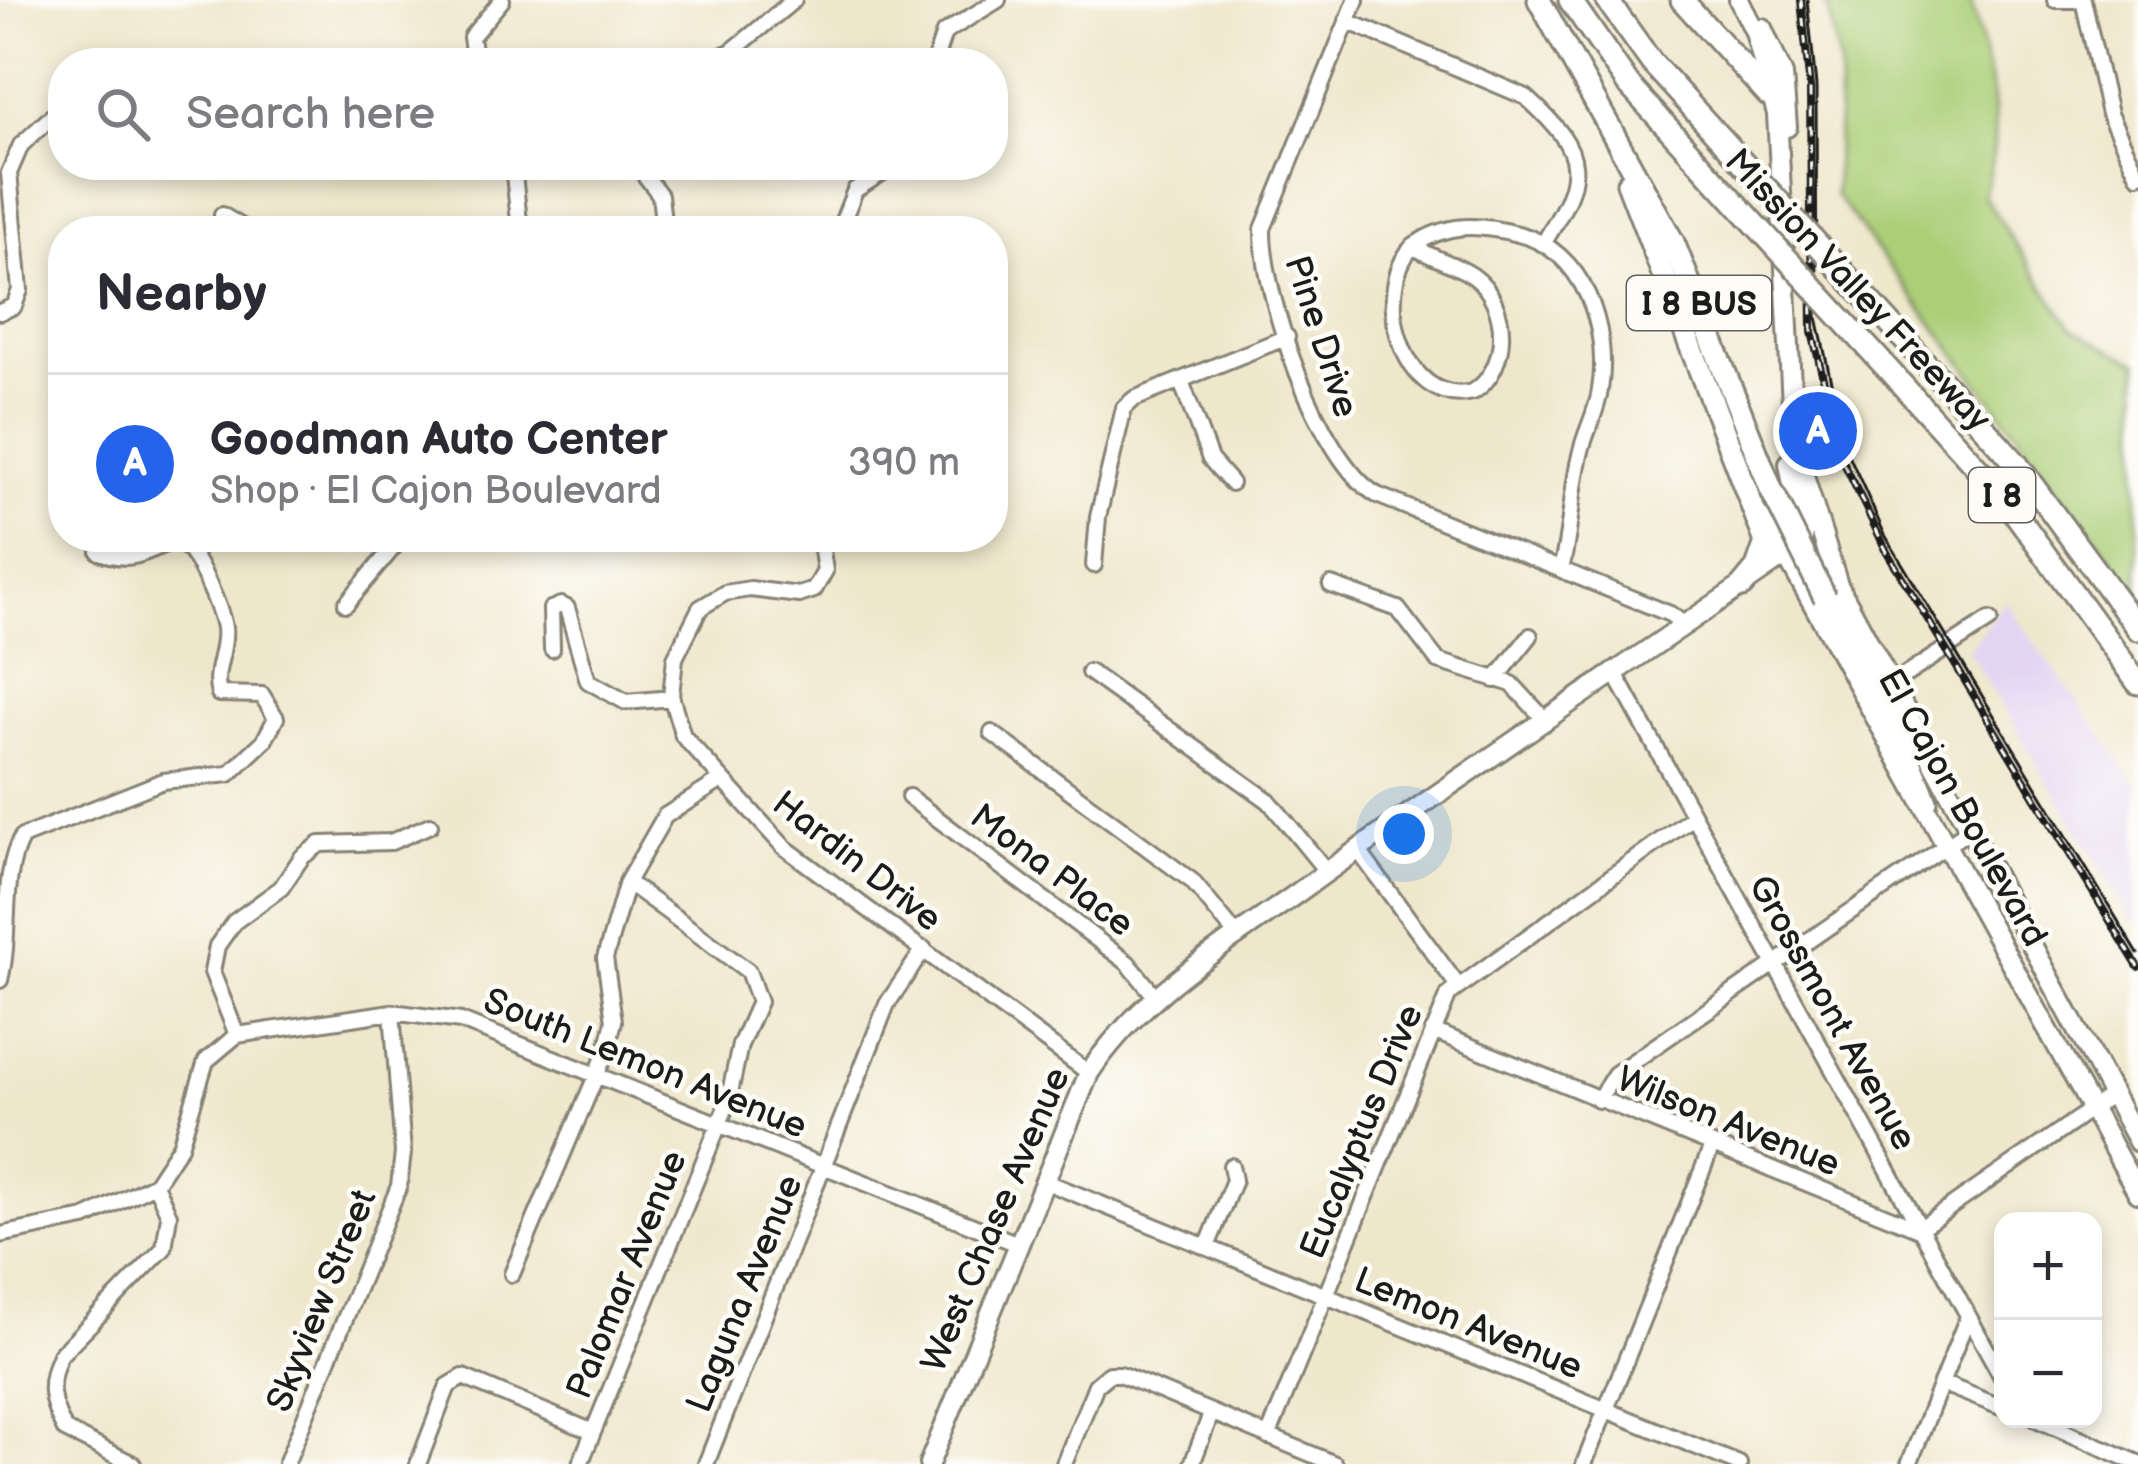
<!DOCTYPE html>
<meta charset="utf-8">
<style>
:root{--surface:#fff;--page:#f7f7f7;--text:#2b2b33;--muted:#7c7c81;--line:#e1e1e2;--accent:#2563eb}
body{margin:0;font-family:"Balsamiq Sans",sans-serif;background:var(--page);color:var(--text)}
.controls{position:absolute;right:36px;bottom:36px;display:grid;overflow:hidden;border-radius:24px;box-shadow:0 6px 18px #0003}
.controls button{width:108px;height:108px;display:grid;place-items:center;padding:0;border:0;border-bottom:3px solid var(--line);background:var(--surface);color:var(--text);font:60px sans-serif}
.you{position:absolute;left:1404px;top:834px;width:42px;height:42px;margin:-30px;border:9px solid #fff;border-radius:50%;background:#1a73e8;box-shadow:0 0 0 18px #1a73e833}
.badge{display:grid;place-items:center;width:78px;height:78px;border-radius:50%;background:var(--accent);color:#fff;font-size:39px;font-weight:700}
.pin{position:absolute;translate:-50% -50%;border:6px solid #fff;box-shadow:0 3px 12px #0006}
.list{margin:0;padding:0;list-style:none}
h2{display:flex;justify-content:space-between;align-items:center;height:156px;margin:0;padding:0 48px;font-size:51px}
h2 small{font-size:39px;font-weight:400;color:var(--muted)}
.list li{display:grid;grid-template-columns:78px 1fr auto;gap:36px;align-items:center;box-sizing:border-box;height:180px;padding:0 48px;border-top:3px solid var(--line)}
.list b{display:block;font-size:45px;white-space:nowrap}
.list p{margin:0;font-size:39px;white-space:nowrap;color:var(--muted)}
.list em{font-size:39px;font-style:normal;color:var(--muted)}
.icon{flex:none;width:66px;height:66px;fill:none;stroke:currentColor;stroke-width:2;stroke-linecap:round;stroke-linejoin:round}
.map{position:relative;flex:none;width:2138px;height:1464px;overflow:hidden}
.search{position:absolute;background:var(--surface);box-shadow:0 6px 18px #0003;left:48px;top:48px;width:960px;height:132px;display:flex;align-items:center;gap:30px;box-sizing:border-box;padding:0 42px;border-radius:48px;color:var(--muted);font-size:45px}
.panel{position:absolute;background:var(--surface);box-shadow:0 6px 18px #0003;left:48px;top:216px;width:960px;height:336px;border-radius:48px}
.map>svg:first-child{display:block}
.built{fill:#e2d4f3}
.green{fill:#abce77;stroke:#64754a;stroke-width:3}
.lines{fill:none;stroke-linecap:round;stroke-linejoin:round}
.minor-casing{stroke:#868274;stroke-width:20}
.major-casing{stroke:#868274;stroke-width:24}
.highway-casing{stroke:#868274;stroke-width:27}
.minor{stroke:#fff;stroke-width:14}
.major{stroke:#fff;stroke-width:18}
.highway{stroke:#fff;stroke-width:21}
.tram{stroke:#1c1c1c;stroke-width:3}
.rail-casing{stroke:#1c1c1c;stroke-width:8}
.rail{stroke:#fdfcf7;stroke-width:3;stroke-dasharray:9;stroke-linecap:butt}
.highway-bridge-casing{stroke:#868274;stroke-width:27;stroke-linecap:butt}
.highway-bridge{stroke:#fff;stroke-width:21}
.labels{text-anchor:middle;stroke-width:9;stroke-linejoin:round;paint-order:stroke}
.shield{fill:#fdfcf7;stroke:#605f5e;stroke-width:3}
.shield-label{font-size:33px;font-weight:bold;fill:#1c1c1c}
.street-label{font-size:36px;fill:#1c1c1c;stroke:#fdfcf7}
</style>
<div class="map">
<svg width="2138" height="1464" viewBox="0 0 2138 1464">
<rect width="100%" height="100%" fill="#fdfcf7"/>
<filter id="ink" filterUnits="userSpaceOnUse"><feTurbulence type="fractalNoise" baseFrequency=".00833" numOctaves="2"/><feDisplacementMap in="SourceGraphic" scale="24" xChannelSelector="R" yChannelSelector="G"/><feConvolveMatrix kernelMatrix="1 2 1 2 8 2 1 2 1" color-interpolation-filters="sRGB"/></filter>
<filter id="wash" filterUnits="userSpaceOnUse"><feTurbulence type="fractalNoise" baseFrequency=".004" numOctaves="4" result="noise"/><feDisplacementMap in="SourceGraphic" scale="48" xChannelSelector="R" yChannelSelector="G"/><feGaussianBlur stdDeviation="2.7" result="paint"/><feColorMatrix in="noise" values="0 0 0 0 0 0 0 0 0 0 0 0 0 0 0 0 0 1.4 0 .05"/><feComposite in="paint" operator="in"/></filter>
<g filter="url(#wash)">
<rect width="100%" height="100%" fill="#efe7cc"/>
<path class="built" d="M2005,601L2138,786V928L1968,650Z"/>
<path class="green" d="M1826,0H1970C1990,68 2006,127 1984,196L2071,329L2138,362V592L1835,195L1840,67Z"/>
</g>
<g filter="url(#ink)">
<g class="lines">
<defs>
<path id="minor" d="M1356,0L1263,229C1262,295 1319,461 1377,495L1670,614L1685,625
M2055,0H2083L2109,114L2138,175
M1347,21L1526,97C1590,155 1585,176 1543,244
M487,63L473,51L471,37L502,0
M707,63L732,51L794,0
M934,63L944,33L998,0
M513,165L520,231
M637,165L660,195L664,231
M222,215L249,231
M839,231L855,190L894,165
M1413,246C1447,222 1478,224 1518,234C1584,250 1610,328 1600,390C1597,412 1586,430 1581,451C1571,490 1571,531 1561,569
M1413,246C1432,259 1454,263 1473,276C1510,302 1511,368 1473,392C1403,409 1370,292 1413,246Z
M0,312L14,306L20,290L9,173L21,145L63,106
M1181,381L1210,459L1231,483
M820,537L825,571L814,590L799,595L750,589L725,593L700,608L675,658L671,696L683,736L784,847L1089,1073
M1094,565L1098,517L1124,408L1134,399L1287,337
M1331,585L1398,609L1438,661L1512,684L1546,721
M346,604L402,537
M552,649L551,609L561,605L567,608L588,681L626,702L672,698
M1089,672L1269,801L1327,872
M1615,673L2003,1379
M1495,680L1530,636
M1890,685L1990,620
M992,733L1192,881L1238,937
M909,797L1128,963L1155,996
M1358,850L1458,986
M0,980C12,932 0,876 22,837L163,781L229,774L264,741L276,718L262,695L219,694C212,671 227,651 224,628C222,612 196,548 181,544C155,538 145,568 99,552
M1433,1031L1919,1229L2112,1095
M237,1035L212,972L217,946L234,922L281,888L302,857L320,844L391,842L430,825
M1598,1100L1615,1074L1969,830
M1044,1181L1739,1464
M0,1235L85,1218L155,1184L180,1146L206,1061L237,1035L392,1012L461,1021L1018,1244
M1207,1247L1234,1180L1231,1166
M512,1274L607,1050L614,1021L605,958L627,882L665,816L720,781
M1941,1383L2003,1408
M2036,1419L2138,1463
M1268,1437L1449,994L1693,817
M133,1464L65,1430C50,1402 47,1384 60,1355L164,1248L169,1215L155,1184
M286,1464L399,1186L403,1153L392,1012
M418,1464L448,1386L463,1377L593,1432
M580,1464L728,1102L740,1045L759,1002L748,971L627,882
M706,1464L887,1004L924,949
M1064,1464L1096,1385L1109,1374H1120L1335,1464
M1192,1464L1211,1414
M1584,1464L1712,1146
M1909,1464L1968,1316"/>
<path id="major" d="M1739,0L1755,32L1777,114L1794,444L1838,585L2138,1142
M1762,28L1783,75L1787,127
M1789,463L1798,512L1786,555L2138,1193
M929,1464L1089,1073C1142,993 1226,945 1303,889C1462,774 1625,667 1786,555L1802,541L1812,507"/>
<path id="highway" d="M1539,0L1673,242L1771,489
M1570,0L1628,84L1746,214
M1607,0L1652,63L1744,164
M1682,0L1768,95
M1628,183L1766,542L1757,568L1742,586
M1843,272L2016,463L2138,629
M1845,322L2002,495L2138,683
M1767,520L1786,555
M1825,598L1898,733L1926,801"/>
</defs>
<use href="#minor" class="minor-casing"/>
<use href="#major" class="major-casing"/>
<use href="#highway" class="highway-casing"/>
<use href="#minor" class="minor"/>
<use href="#major" class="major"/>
<use href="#highway" class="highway"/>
<path class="tram" d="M1807,0L1816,86L1817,317L1845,446L1885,535L2138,954"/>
<defs>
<path id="rail" d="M1801,0L1810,89L1812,332L1843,461L1887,552L2138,967"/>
</defs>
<use href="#rail" class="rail-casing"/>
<use href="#rail" class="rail"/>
<defs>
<path id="highway-bridge" d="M1744,164L1843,272
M1746,214L1845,322
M1771,489L1825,598"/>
</defs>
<use href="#highway-bridge" class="highway-bridge-casing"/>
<use href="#highway-bridge" class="highway-bridge"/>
</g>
</g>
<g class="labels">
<g class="shield">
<rect x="1627" y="276" width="144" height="54" rx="9"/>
<rect x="1969" y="468" width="66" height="54" rx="9"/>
</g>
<g class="shield-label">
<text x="1699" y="315">I 8 BUS</text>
<text x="2002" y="507">I 8</text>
</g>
<g class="street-label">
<text transform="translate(1859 289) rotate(47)" y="13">Mission Valley Freeway</text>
<text transform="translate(1323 336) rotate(72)" y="13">Pine Drive</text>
<text transform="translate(1964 807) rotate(61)" y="13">El Cajon Boulevard</text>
<text transform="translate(858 860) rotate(38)" y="13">Hardin Drive</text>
<text transform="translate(1053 869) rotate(37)" y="13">Mona Place</text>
<text transform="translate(1834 1012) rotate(61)" y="13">Grossmont Avenue</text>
<text transform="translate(646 1062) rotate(22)" y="13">South Lemon Avenue</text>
<text transform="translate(1729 1120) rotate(22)" y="13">Wilson Avenue</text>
<text transform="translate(1360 1131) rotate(-68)" y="13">Eucalyptus Drive</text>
<text transform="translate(994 1219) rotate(-67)" y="13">West Chase Avenue</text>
<text transform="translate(625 1274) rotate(-68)" y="13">Palomar Avenue</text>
<text transform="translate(743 1293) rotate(-68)" y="13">Laguna Avenue</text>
<text transform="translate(320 1300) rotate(-68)" y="13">Skyview Street</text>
<text transform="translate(1469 1322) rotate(22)" y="13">Lemon Avenue</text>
</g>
</g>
</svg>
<div class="controls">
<button>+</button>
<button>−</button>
</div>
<div class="you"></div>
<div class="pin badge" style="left:1818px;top:431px">A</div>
<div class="search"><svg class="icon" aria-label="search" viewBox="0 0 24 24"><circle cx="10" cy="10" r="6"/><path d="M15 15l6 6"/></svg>Search here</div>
<section class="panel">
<h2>Nearby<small></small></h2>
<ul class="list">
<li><span class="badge">A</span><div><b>Goodman Auto Center</b><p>Shop · El Cajon Boulevard</p></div><em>390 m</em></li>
</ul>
</section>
</div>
